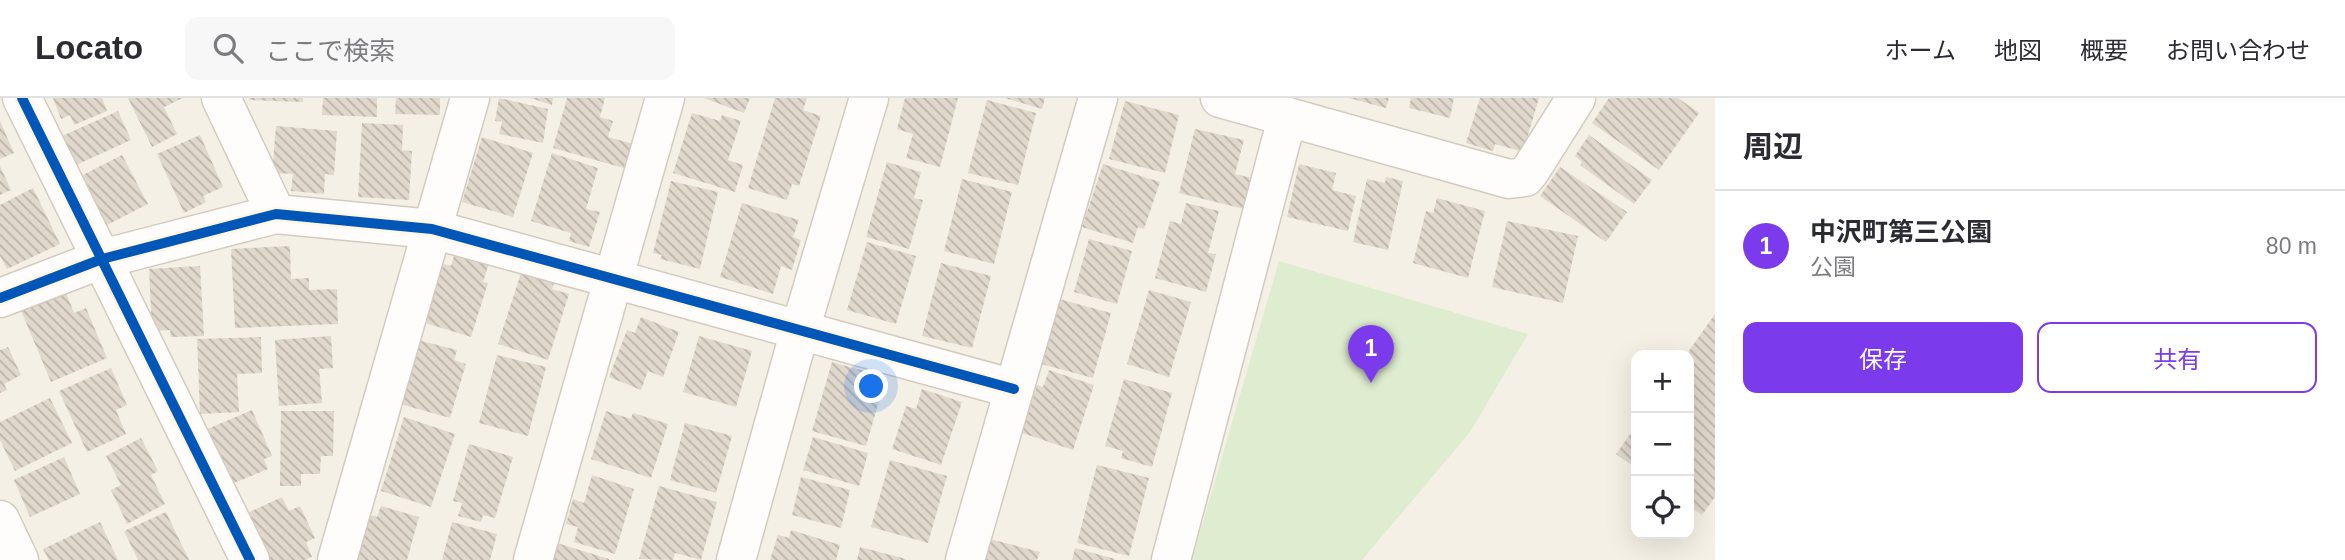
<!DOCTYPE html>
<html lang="ja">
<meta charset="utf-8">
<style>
:root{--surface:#fff;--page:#f7f7f7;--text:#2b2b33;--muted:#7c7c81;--line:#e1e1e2;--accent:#7c3aed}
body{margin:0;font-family:Arial,"Noto Sans JP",sans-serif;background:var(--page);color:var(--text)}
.controls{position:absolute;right:21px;bottom:21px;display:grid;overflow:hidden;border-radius:14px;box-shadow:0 7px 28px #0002}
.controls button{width:63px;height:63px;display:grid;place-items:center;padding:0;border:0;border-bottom:2px solid var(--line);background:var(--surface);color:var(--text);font:35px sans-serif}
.you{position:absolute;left:872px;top:289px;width:24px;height:24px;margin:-18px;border:5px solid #fff;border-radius:50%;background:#1a73e8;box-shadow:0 0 0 10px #1a73e833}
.badge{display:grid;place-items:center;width:46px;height:46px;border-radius:50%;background:var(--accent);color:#fff;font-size:23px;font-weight:700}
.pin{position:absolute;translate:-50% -58px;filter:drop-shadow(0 2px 4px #0008)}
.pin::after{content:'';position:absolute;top:37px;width:24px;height:21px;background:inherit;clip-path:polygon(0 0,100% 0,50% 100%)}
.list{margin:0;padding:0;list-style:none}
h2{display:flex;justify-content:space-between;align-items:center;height:91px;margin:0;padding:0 28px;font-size:30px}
h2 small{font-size:23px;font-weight:400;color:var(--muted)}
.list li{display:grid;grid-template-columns:46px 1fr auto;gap:21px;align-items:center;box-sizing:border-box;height:112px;padding:0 28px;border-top:2px solid var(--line)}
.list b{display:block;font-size:26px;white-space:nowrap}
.list p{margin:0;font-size:23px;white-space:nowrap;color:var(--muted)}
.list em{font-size:23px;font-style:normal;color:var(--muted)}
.actions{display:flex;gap:14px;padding:21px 28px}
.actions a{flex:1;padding:16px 0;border:2px solid var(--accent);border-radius:14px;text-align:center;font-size:24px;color:var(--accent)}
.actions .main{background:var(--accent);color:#fff}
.icon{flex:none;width:38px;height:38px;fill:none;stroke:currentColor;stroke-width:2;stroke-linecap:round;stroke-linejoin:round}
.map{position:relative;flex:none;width:1715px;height:462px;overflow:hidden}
header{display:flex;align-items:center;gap:42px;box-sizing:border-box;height:98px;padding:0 35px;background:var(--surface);border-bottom:2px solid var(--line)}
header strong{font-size:33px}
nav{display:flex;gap:38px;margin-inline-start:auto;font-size:24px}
.search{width:490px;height:63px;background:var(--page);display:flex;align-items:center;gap:18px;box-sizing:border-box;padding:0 24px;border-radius:14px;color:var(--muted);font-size:26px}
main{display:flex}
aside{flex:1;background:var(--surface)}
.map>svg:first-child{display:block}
.park{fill:#deeccf}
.building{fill:url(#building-back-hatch)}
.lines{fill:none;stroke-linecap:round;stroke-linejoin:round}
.street-casing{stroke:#d3cbc0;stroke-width:41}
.street{stroke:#fefdfb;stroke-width:38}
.cycleway-casing{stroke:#fff6e4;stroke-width:15}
.cycleway{stroke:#0057b8;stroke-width:10}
</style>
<header>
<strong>Locato</strong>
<div class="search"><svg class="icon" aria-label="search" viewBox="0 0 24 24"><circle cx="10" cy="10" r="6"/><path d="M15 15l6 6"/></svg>ここで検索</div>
<nav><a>ホーム</a><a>地図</a><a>概要</a><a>お問い合わせ</a></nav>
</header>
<main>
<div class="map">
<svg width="1715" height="462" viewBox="0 0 1715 462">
<defs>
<pattern id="building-back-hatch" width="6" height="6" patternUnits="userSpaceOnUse" patternTransform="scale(1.75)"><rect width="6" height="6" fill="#e1d8cd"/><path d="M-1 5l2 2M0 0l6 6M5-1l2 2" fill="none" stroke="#bbb2a8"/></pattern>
</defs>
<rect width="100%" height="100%" fill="#f5f0e5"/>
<path class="park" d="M1279,163L1528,236L1470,334L1362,462H1192Z"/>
<path class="building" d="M53,0H102L107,13L74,27L70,17L61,21Z
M128,0H183L164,9L177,36L152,49Z
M249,0H303V4L249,2Z
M323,0H377V19L322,17Z
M396,0H440V17L395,16Z
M499,0L548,11L543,45L499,36L502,24L495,23Z
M530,0H553L552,7Z
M567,0H605L600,19L613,23L608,39L634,46L627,71L553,50Z
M704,0H750L744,15Z
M775,0H807L803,12L821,18L799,88L792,86L787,102L748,90Z
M905,0H958L940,69L906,60L913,36L897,31Z
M1005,0H1045L1042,11Z
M1349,0H1389L1386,10Z
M1411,0H1454L1450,20L1409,10Z
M1480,0H1539L1523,54L1495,46L1493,53L1466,45Z
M1609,0H1678L1699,15L1659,72L1592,25Z
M987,2L1036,15L1018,87L968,75Z
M1125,3L1179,17L1165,75L1109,61Z
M118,13L131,42L74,68L60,39Z
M692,15L720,23L722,17L741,23L728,62L743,67L735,94L673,75Z
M0,23L14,55L0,61Z
M362,25L403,27L402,52L412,53L409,102L358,99Z
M276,28L337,33L334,77L325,76L324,96L291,93L293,76L272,75Z
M1195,31L1244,42L1235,76L1256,81L1248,112L1179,95Z
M200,37L223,89L203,98L206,104L184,115L157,56Z
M1589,37L1652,82L1634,106L1580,67L1582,64L1575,58Z
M482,39L533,55L513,119L462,104Z
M552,55L598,70L586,111L600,114L589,149L569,143L571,135L531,123Z
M122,57L148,106L105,128L79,79Z
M887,64L921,74L914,100L923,102L909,151L866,139Z
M1103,66L1160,84L1144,131L1138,129L1133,145L1082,129Z
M1299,66L1336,75L1332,92L1356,98L1348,133L1287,119Z
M0,68L11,92L0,97Z
M1560,69L1627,114L1606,144L1540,98Z
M1386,79L1403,83L1388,152L1353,144L1367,81L1385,85Z
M962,81L1012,94L994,166L944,153Z
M671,83L718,94L700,171L660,161L662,157L653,155Z
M33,90L60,146L7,171L0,158V107Z
M1437,100L1485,113L1468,180L1413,165L1426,113L1433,115Z
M742,105L799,122L793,139L801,142L792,172L781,168L773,196L720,179Z
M1186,105L1219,113L1208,155L1216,156L1206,194L1155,180L1170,123L1181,126Z
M1507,123L1578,138L1563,205L1492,189Z
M1089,141L1132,153L1117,206L1074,194Z
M867,144L916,158L896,226L847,212Z
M290,148L291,181L309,180V192L337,191L338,226L235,230L231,151Z
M455,154L489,165L483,184L488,185L471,239L422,224L441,165L451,168Z
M941,165L991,178L972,250L922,238Z
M200,168L204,238L171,239L170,232L152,233L149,171Z
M522,172L555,183L552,191L569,196L548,262L498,246Z
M65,192L74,215L86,210L107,260L51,284L20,210Z
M1149,192L1191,204L1169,279L1127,266Z
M1059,201L1111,215L1093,280L1041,266Z
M1715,216V399L1702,417L1689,408V257H1686Z
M641,219L679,234L663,279L648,273L641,292L609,279L627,232L635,235Z
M331,238L333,270L319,271L322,305L279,308L275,242Z
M699,238L752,253L736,309L683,294Z
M261,239L262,275L237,276L239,314L200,316L197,241Z
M418,242L457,252L454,262L466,266L450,320L400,306Z
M8,249L21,277L4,286L7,292L0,295V252Z
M497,257L546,269L528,338L479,325Z
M832,264L886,279L866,348L812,333Z
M111,270L127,307L116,312L126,336L87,354L59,293Z
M1049,272L1094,287L1073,352L1022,335L1037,287L1043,289Z
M1124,281L1172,295L1152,369L1121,360L1123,353L1105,348Z
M922,291L962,304L941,367L892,351L906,308L916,311Z
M50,300L72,345L15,373L0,342V324Z
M252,312L272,358L264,361L268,371L229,387L205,332Z
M281,313H334L333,358H321L320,376H301V388H280Z
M606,313L631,321L633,315L668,326L651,380L591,361Z
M404,319L455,336L431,409L381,393Z
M685,325L732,338L716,395L670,382Z
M1636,328V370L1616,356Z
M813,339L868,355L859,388L803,372Z
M141,340L158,373L151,377L165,406L127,426L111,392L121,387L106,358Z
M469,346L513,359L495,420L483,417L481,424L458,418L462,405L453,403Z
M64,359L80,396L30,419L14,382Z
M890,362L947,378L928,445L871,429Z
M1097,367L1149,380L1129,458L1077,445Z
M592,377L634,391L615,456L574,444L578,429L566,426L573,401L584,405Z
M801,379L850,392L841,430L792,417Z
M659,388L717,404L701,462L675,455L673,462L639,461Z
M282,399L289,413L300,408L315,440L306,444L312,459L305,462H264L243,417Z
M381,408L419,419L407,462H354L367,416L377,419Z
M166,414L189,462H138L124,433Z
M100,424L118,462H49L43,451Z
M452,424L497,436L490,462H442Z
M791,432L840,447L836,462H770L778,437L789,440Z
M990,441L1040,454L1037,462H985Z
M557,445L609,461V462H552Z
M860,449L906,461V462H857Z
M1075,450L1115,461L1114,462H1072Z"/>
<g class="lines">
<defs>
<path id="street" d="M22,0L250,462
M221,0L276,116
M1220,0L1509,81L1525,79L1530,73L1576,0
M0,200L102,161L276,116L432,131L1014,291
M0,422L19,462
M337,462L470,0
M533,462L665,0
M736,462L800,232L869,0
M965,462L1098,0
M1171,462L1287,20"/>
</defs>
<use href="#street" class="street-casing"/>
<use href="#street" class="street"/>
<defs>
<path id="cycleway" d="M22,0L250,462
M0,200L102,161L276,116L432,131L1014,291"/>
</defs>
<use href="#cycleway" class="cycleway-casing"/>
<use href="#cycleway" class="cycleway"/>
</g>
</svg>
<div class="controls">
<button>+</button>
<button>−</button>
<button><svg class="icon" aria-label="locate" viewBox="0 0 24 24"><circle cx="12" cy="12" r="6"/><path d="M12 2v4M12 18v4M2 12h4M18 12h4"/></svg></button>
</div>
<div class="you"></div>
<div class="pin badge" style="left:1371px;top:285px">1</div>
</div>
<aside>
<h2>周辺<small></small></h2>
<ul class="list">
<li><span class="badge">1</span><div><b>中沢町第三公園</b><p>公園</p></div><em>80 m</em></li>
</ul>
<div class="actions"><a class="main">保存</a><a>共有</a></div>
</aside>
</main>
